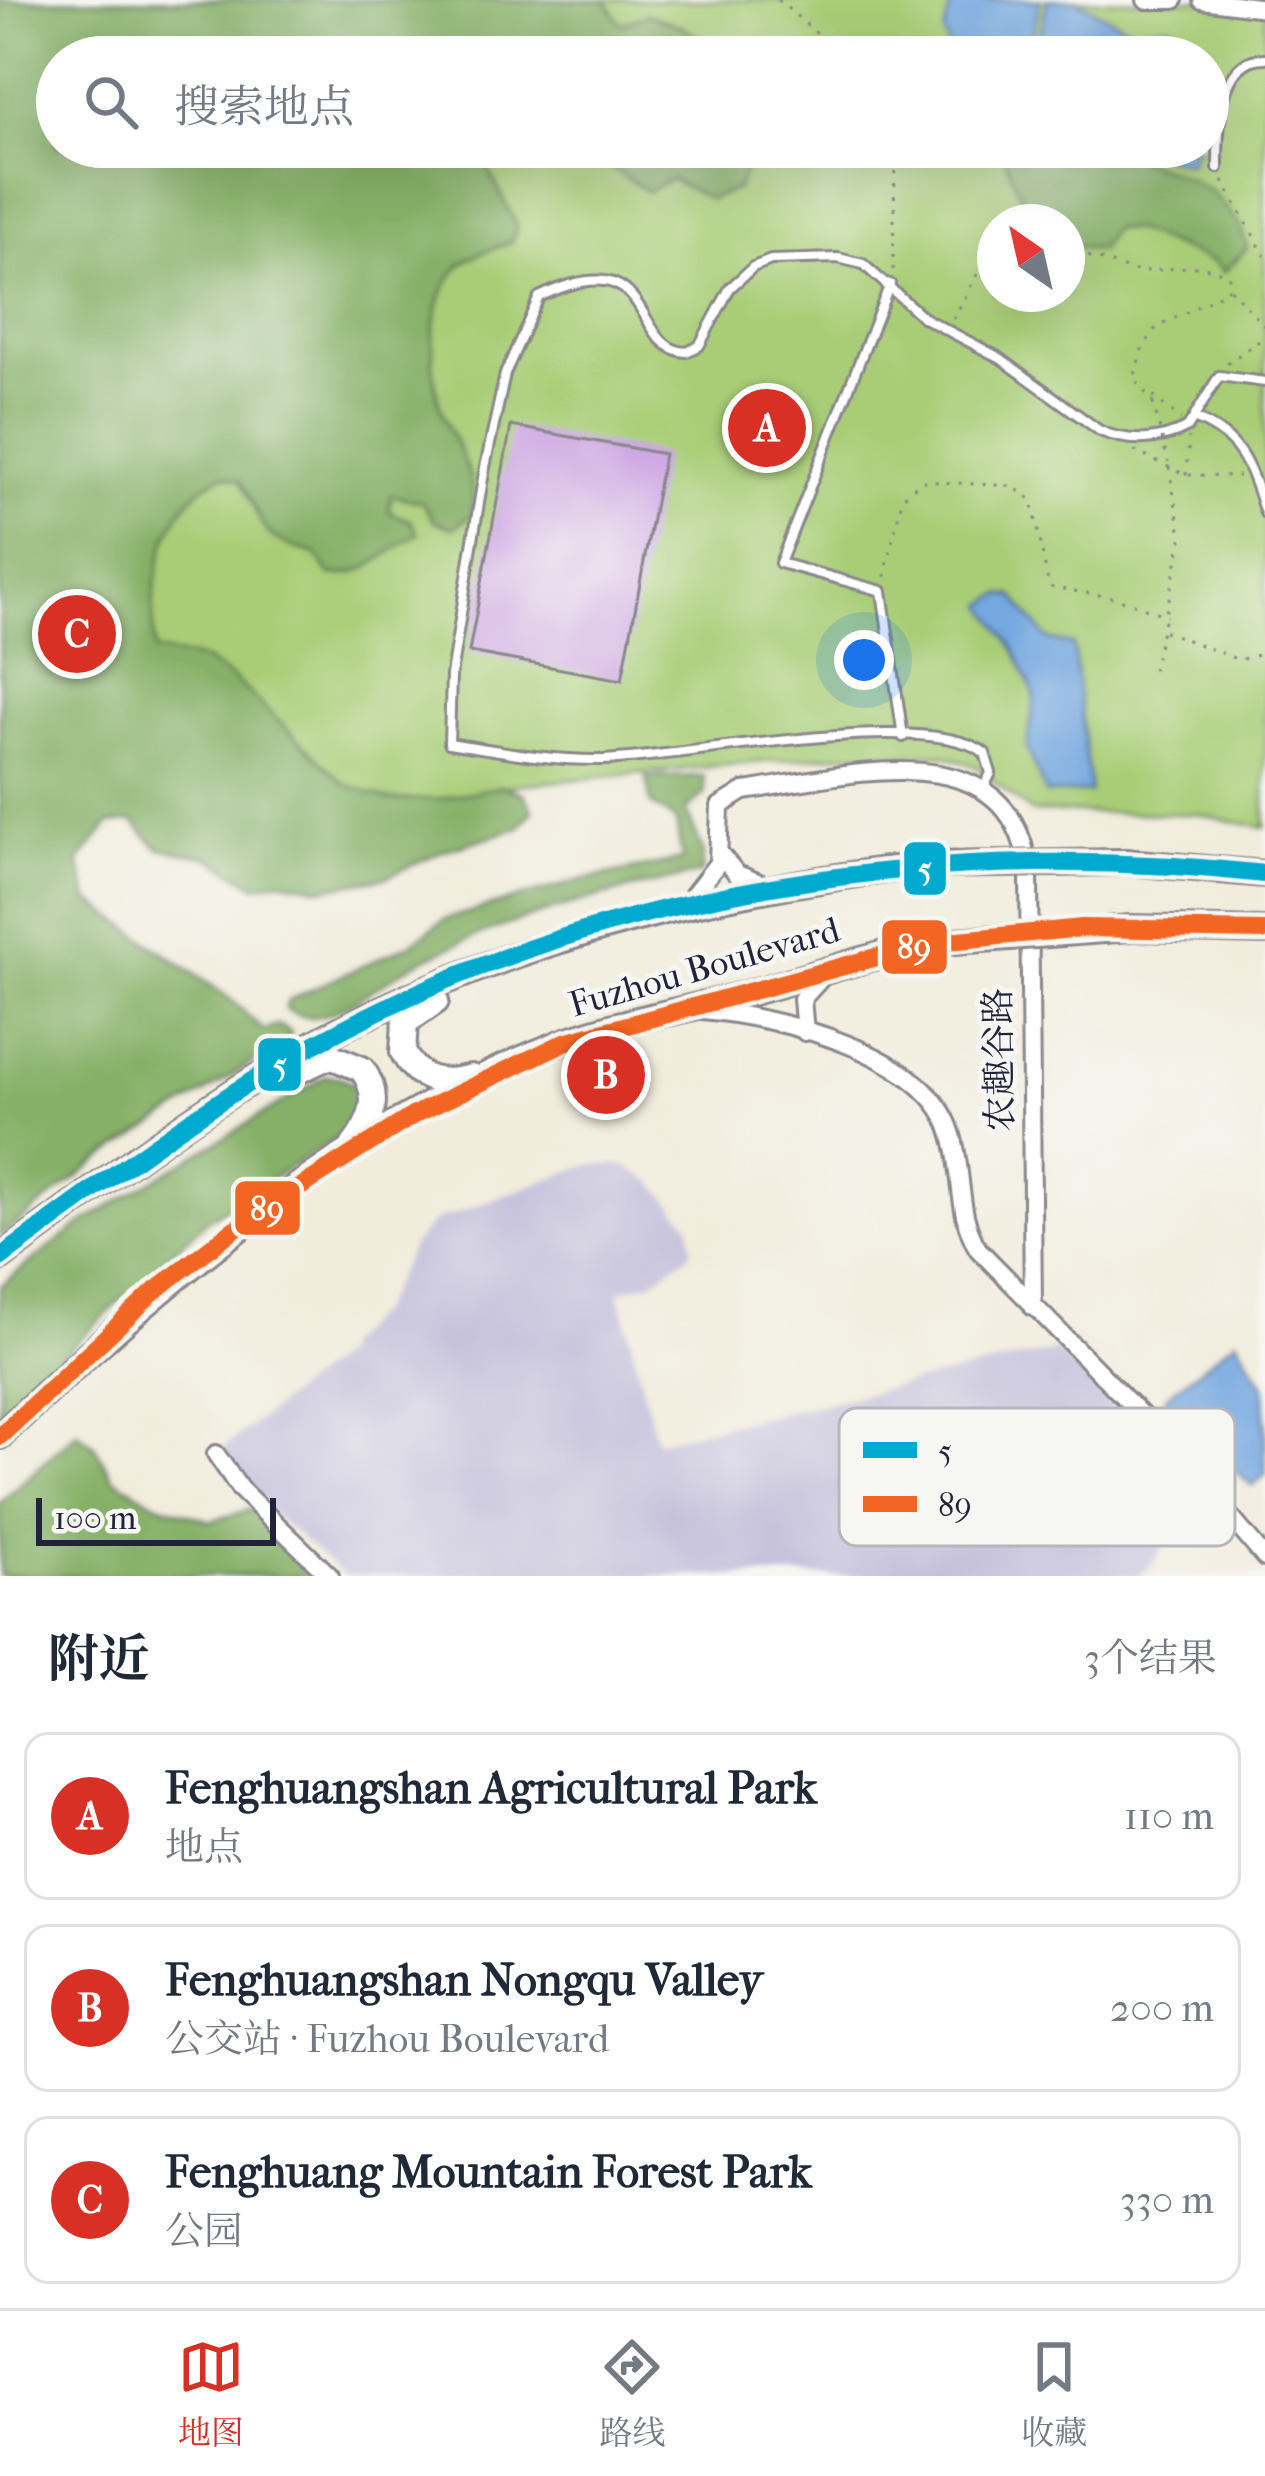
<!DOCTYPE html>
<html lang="zh">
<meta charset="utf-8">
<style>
:root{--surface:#fff;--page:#f2f2f3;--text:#1f2937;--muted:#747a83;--line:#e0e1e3;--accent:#d93025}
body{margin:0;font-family:"IM FELL French Canon","Noto Serif SC",serif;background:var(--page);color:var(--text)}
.compass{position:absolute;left:977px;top:204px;width:108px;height:108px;border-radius:50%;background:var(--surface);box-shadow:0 12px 48px #0002;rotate:326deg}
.scale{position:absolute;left:36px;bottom:30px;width:240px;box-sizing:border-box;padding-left:12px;border:6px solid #22223b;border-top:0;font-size:33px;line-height:42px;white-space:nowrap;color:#22223b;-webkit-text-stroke:9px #f6f6f2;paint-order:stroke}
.you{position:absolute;left:864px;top:660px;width:42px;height:42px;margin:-30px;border:9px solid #fff;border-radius:50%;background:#1a73e8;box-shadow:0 0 0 18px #1a73e833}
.badge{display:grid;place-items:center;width:78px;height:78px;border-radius:50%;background:var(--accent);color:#fff;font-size:39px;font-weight:700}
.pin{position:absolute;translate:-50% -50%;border:6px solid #fff;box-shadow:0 3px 12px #0006}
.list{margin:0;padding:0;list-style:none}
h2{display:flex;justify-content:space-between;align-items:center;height:156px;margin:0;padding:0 48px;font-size:51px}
h2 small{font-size:39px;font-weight:400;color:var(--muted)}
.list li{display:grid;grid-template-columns:78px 1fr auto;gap:36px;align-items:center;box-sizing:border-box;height:168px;margin:0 24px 24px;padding:0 24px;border:3px solid var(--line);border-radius:24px}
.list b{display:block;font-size:45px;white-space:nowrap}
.list p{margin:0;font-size:39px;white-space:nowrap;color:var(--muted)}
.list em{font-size:39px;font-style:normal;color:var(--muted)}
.icon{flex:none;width:66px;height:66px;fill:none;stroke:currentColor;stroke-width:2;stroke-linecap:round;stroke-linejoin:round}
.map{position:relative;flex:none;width:1265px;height:1576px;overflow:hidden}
.search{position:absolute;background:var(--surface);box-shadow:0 12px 48px #0002;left:36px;right:36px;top:36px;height:132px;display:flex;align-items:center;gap:30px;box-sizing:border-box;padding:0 42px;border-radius:66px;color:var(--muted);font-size:45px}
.sheet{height:732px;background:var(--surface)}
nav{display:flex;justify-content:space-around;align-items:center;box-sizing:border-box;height:168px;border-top:3px solid var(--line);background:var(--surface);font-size:33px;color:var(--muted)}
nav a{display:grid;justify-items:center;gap:6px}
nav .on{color:var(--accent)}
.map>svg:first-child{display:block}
.industrial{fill:#c4c0db}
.green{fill:#a8cd76;stroke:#657858;stroke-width:3;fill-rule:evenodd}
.forest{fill:#86b067;stroke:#546951;stroke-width:3}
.water{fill:#74a7e0;stroke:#4b648e;stroke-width:3}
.building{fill:#ca9fe2}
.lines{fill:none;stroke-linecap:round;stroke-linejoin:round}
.lane-casing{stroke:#8a878b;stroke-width:14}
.street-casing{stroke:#8a878b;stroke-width:22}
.primary-casing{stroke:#8a878b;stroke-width:30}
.path{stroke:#8a878b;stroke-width:3;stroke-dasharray:3 9;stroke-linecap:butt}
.lane{stroke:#fff;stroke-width:8}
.street{stroke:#fff;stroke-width:16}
.primary{stroke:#fff;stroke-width:24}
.primary-bridge-casing{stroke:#8a878b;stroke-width:30;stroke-linecap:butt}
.path-bridge{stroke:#8a878b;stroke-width:3;stroke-dasharray:3 9;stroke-linecap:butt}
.primary-bridge{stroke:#fff;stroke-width:24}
.bus-1-casing{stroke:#f6f6f2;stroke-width:27}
.bus-2-casing{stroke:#f6f6f2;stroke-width:27}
.bus-1{stroke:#00a9ce;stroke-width:18}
.bus-2{stroke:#f26522;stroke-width:18}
.labels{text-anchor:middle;stroke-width:10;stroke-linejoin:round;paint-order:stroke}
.street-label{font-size:36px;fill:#22223b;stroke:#f6f6f2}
.key{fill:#f6f6f2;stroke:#b6b6bb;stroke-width:3}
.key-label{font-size:33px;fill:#22223b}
.line-badge{stroke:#f6f6f2;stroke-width:4.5}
.badge-label{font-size:33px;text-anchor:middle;font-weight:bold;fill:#fff}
</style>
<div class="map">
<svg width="1265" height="1576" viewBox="0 0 1265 1576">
<rect width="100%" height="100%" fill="#f6f6f2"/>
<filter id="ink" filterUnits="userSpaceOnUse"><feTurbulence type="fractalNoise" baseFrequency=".00833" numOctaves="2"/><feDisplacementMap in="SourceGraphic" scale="24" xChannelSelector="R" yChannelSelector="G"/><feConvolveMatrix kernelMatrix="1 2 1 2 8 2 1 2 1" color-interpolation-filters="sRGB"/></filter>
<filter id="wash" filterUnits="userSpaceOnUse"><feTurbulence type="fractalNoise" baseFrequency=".004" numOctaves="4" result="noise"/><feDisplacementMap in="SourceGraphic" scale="48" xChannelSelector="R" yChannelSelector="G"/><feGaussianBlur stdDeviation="2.7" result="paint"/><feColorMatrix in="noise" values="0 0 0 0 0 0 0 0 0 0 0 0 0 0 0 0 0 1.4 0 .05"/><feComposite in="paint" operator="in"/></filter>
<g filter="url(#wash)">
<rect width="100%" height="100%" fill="#f1ecdb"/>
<path class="industrial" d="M590,1164L625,1165L654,1183L691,1226V1253L650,1283L619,1291L656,1441L1057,1350L1187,1482L1179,1519L1154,1562L1140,1576H345L241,1487L222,1449L343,1353L341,1347L379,1311L412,1246L434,1221Z"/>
<path class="green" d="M0,0H1265V828L1196,814L1031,812L975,766L944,755L857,753L505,786L524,794L533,810L519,828L442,851L386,877L324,888L280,880L257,886L208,857L158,848L133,821L109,824L79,861L89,900L230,999L264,1031L277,1025L291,1032L288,1040L102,1158L0,1237ZM57,57H1208V147H57ZM995,222H1067V294H995Z"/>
<path class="forest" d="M0,0H606L621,24L647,14L679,25L730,57H57V147H731L745,171L737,189L709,199L670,179L648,192C593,155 553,129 487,167L517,226L511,242C497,248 480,252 467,260C428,286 427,369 441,409C454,446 477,473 473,514L453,528L434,520L422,502L391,495L389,512L411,521L418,534C385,550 371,578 330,575L315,553C255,539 267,527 240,480L223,475C161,502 148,589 155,651L205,660L236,681L345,784L389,800L438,799L501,786L524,794L533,810L519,828L442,851L386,877L324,888L280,880L257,886L208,857L158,848L133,821L109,824L79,861L89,900L230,999L264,1031L277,1025L291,1032L288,1040L102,1158L0,1237Z
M1000,147H1108L1185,177L1213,193L1240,225L1247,248L1224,272L1214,262L1134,230L1112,229L1099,250L1067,245V222L1031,221Z
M704,776L705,794L686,810L703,851L702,873C603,894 504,919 414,964C380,981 319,1039 285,1008L289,1000L410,944L445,919L582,880L682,860L676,821L651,804L646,777Z
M326,1076C346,1076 353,1081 363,1099L354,1127L208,1219L0,1414V1286L78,1226Z
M77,1432L94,1445L113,1478L158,1504L211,1521L253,1509L321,1576H0V1503Z"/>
<path class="water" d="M952,0H1040L1029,57H952L944,33Z
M1047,0H1076L1129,28L1121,57H1073L1039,40Z
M1170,25L1205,57H1130L1139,29Z
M1129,147H1195L1189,163Z
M1001,594L1014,596L1047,639L1073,645L1090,792L1046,794L1027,748L1035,696L1015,650L985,605Z
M1237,1339L1265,1387V1475L1252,1486L1165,1405L1166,1396Z"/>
<g id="blocks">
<path class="building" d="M511,426L664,454L622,680L469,652Z"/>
</g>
</g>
<g filter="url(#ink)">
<use href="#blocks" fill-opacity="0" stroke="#8a878b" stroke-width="3"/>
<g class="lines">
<defs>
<path id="lane" d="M1218,168C1218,134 1217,58 1265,58
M890,284L780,563L882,591L903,737
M1196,419C1243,438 1250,468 1265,513
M983,789L991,773L985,753C927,708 683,757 604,760C552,761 500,751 449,743L451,675L484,472L505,374L539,297C659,240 629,348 686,352L699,346L730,288L753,267L771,260L838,258L863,264L924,318L1000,358L1100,431C1129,443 1160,442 1188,427L1219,376L1265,382"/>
<path id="street" d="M1146,0H1174
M1202,0L1265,8
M720,854L737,874L767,886
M686,904L718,863L720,806L744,791C842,777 1015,725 1029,876L1033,1307
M703,1010C777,1017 926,1052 951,1132C964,1171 956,1212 978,1249L1163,1437L1265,1558
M805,1032L802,999L823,976
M216,1454L240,1489L330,1576"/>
<path id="primary" d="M1126,862L1265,874
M1131,928L1265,931
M436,1001L405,1023L403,1052C418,1082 441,1085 471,1077
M298,1071L330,1056L362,1069C382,1097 372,1121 353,1146
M0,1258C110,1178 220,1092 341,1029C522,936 727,888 927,865
M0,1436C166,1277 348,1124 566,1041C621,1021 678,1012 734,997C799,980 862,958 928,943"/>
</defs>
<use href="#lane" class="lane-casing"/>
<use href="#street" class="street-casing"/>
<use href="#primary" class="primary-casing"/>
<path class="path" d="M778,0L844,57
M1223,181L1265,256
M1067,267L1086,256C1100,258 1110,264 1123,268C1156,279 1199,254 1229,277L1227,291L1156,328L1142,349L1134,378L1153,403
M893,270L895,165L912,156L908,147
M1230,289L1265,327
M953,319L995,242
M1227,363L1265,337
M1153,396L1181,420
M1134,451L1186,475L1239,476
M1186,475L1189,438
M885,577L902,498L921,481L1012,486L1032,500L1049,587L1117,598L1167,616
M1164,631L1239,660L1265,653
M1153,670L1182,540L1168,462"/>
<use href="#lane" class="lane"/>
<use href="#street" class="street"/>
<use href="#primary" class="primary"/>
<defs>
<path id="primary-bridge" d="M927,865L1126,862
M928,943L1131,928"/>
</defs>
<use href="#primary-bridge" class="primary-bridge-casing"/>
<path class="path-bridge" d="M1153,403L1168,462"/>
<use href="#primary-bridge" class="primary-bridge"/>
<defs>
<path id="bus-1" d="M0,1258C110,1178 218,1094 339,1031C621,882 952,840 1265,874"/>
<path id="bus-2" d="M0,1436L156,1290L233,1230L414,1115L565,1042L928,943L1082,928L1265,931"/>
</defs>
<use href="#bus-1" class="bus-1-casing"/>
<use href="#bus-2" class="bus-2-casing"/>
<use href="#bus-1" class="bus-1"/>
<use href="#bus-2" class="bus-2"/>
</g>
</g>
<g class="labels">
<g class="street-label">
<text transform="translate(704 966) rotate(-16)" y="13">Fuzhou Boulevard</text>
<text transform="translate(998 1060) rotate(-91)" y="13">农趣谷路</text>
</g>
</g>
<rect x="839" y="1408" width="396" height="138" rx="18" class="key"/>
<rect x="863" y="1442" width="54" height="16" fill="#00a9ce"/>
<rect x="863" y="1496" width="54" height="16" fill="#f26522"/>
<g class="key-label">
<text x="938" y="1462">5</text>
<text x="938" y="1516">89</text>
</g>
<g class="line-badge">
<rect x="902" y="840" width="46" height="57" rx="12" fill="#00a9ce"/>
<rect x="880" y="918" width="69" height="58" rx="12" fill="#f26522"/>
<rect x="256" y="1036" width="47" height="57" rx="12" fill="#00a9ce"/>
<rect x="233" y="1179" width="69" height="58" rx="12" fill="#f26522"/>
</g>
<g class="badge-label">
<text x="925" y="880">5</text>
<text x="914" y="958">89</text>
<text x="280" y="1076">5</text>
<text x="267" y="1220">89</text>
</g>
</svg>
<svg class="compass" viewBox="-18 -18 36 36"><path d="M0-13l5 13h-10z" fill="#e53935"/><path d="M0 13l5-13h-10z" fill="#747a83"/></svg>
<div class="scale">100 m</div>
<div class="you"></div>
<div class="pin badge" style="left:767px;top:428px">A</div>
<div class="pin badge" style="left:606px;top:1075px">B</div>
<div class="pin badge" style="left:77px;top:634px">C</div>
<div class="search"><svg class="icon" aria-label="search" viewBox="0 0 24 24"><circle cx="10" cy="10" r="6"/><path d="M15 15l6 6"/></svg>搜索地点</div>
</div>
<section class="sheet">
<h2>附近<small>3个结果</small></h2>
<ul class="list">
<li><span class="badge">A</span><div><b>Fenghuangshan Agricultural Park</b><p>地点</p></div><em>110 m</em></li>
<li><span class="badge">B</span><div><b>Fenghuangshan Nongqu Valley</b><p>公交站 · Fuzhou Boulevard</p></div><em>200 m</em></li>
<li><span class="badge">C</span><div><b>Fenghuang Mountain Forest Park</b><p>公园</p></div><em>330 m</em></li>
</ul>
</section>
<nav>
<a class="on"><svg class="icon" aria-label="map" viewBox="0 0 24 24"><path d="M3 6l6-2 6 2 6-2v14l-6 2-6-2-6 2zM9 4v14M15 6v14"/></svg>地图</a>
<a><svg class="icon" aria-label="directions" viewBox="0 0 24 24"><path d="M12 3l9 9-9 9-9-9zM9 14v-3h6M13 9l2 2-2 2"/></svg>路线</a>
<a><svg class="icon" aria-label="saved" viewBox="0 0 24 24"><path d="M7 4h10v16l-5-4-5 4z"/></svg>收藏</a>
</nav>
